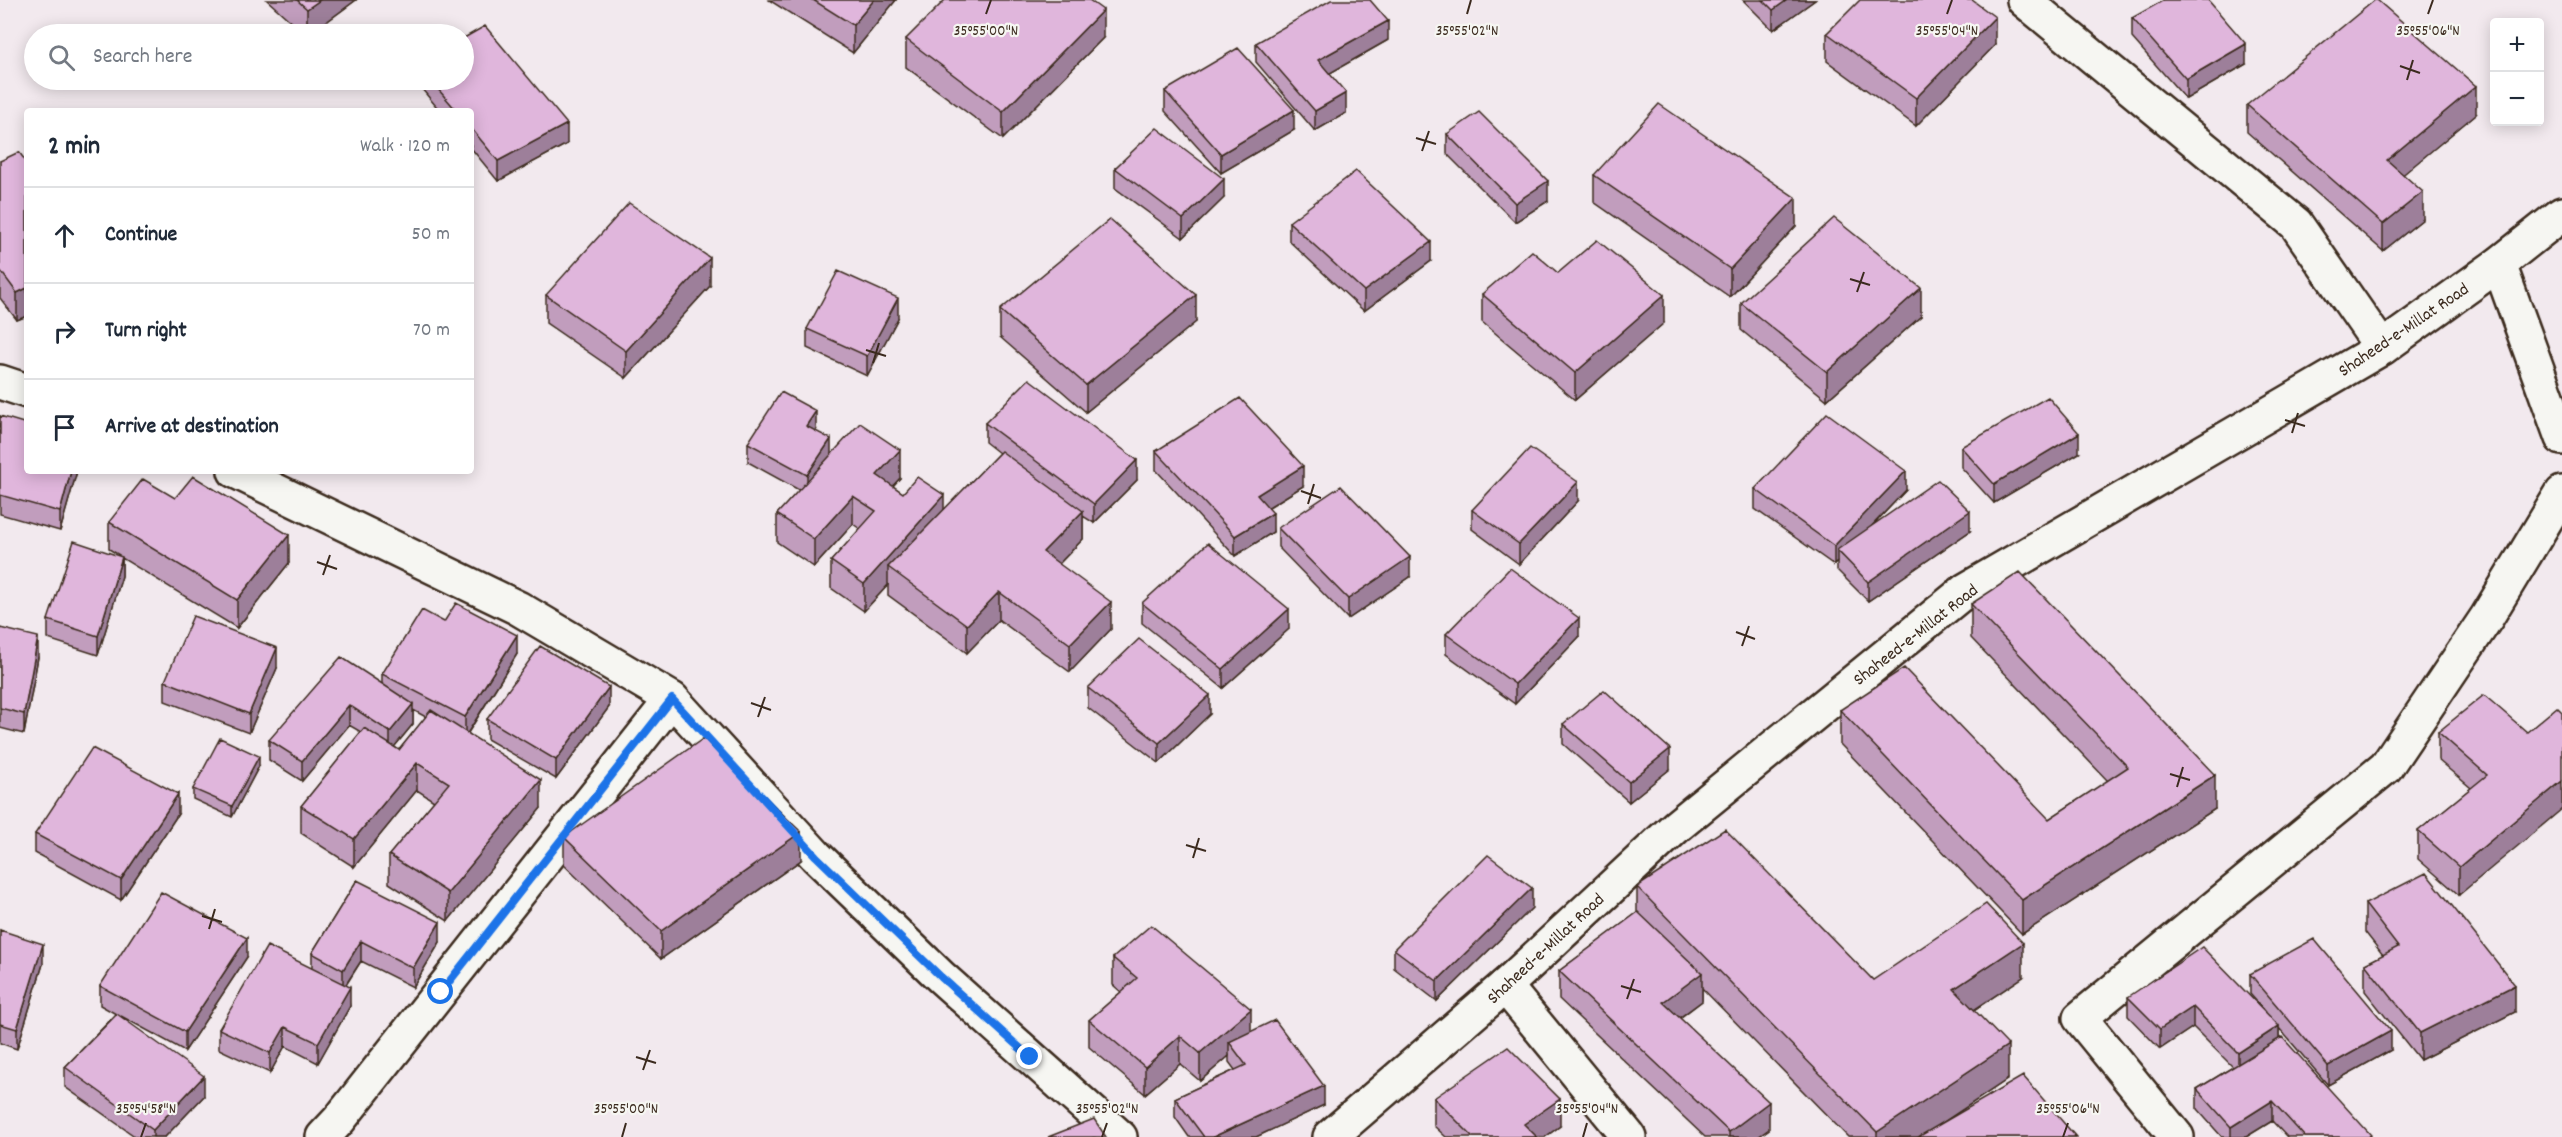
<!DOCTYPE html>
<meta charset="utf-8">
<style>
:root{--surface:#fff;--page:#f6f6f7;--text:#1f2937;--muted:#747a83;--line:#e0e1e3}
body{margin:0;font-family:Dekko,sans-serif;background:var(--page);color:var(--text)}
.controls{position:absolute;right:18px;top:18px;display:grid;overflow:hidden;border-radius:6px;box-shadow:0 3px 15px #0003}
.controls button{width:54px;height:54px;display:grid;place-items:center;padding:0;border:0;border-bottom:2px solid var(--line);background:var(--surface);color:var(--text);font:30px sans-serif}
.stop{position:absolute;width:18px;height:18px;margin:-14px;border:4px solid #1a73e8;border-radius:50%;background:#fff}
.stop.end{background:#1a73e8;border-color:#fff;box-shadow:0 2px 6px #0008}
.list{margin:0;padding:0;list-style:none}
h2{display:flex;justify-content:space-between;align-items:center;height:78px;margin:0;padding:0 24px;font-size:26px}
h2 small{font-size:20px;font-weight:400;color:var(--muted)}
.list li{display:grid;grid-template-columns:39px 1fr auto;gap:18px;align-items:center;box-sizing:border-box;height:96px;padding:0 24px;border-top:2px solid var(--line)}
.list b{display:block;font-size:22px;white-space:nowrap}
.list em{font-size:20px;font-style:normal;color:var(--muted)}
.icon{flex:none;width:33px;height:33px;fill:none;stroke:currentColor;stroke-width:2;stroke-linecap:round;stroke-linejoin:round}
.map{position:relative;flex:none;width:2562px;height:1137px;overflow:hidden}
.search{position:absolute;background:var(--surface);box-shadow:0 3px 15px #0003;left:24px;top:24px;width:450px;height:66px;display:flex;align-items:center;gap:15px;box-sizing:border-box;padding:0 21px;border-radius:33px;color:var(--muted);font-size:22px}
.panel{position:absolute;background:var(--surface);box-shadow:0 3px 15px #0003;left:24px;top:108px;width:450px;height:366px;border-radius:6px}
.map>svg:first-child{display:block}
.lines{fill:none;stroke-linecap:round;stroke-linejoin:round}
.street-casing{stroke:#3b2a1e;stroke-width:38}
.secondary-casing{stroke:#3b2a1e;stroke-width:38}
.street{stroke:#f6f6f2;stroke-width:33}
.secondary{stroke:#f6f6f2;stroke-width:33}
.wall{fill:#c19dbd;stroke:#3b2a1e;stroke-width:1.5;fill-rule:evenodd}
.shaded-wall{fill:#9d7f9a;stroke:#3b2a1e;stroke-width:1.5}
.building{fill:#e0b6dc;stroke:#3b2a1e;stroke-width:1.5}
.route{stroke:#1a73e8;stroke-width:8}
.ticks{fill:none;stroke:#3b2a1e;stroke-width:2}
.labels{text-anchor:middle;stroke-width:4.5;stroke-linejoin:round;paint-order:stroke}
.street-label{font-size:18px;fill:#3b2a1e;stroke:#f6f6f2}
.ticks-label{font-size:15px;text-anchor:middle;fill:#3b2a1e;stroke:#f6f6f2;stroke-width:4.5;stroke-linejoin:round;paint-order:stroke}
</style>
<div class="map">
<svg width="2562" height="1137" viewBox="0 0 2562 1137">
<rect width="100%" height="100%" fill="#f2e9ee"/>
<filter id="ink" filterUnits="userSpaceOnUse"><feTurbulence type="fractalNoise" baseFrequency=".0167" numOctaves="2"/><feDisplacementMap in="SourceGraphic" scale="12" xChannelSelector="R" yChannelSelector="G"/><feConvolveMatrix kernelMatrix="1 2 1 2 8 2 1 2 1" color-interpolation-filters="sRGB"/></filter>
<g filter="url(#ink)">
<g class="lines">
<defs>
<path id="street" d="M2024,0L2296,224L2382,348
M2499,264L2562,438
M0,382L27,391
M235,471L518,608L672,699L816,856L941,977L1120,1137
M1505,986L1629,1137
M323,1137L339,1120L672,699
M2177,1137L2080,1018L2386,767L2487,617L2562,493"/>
<path id="secondary" d="M1330,1137L1505,986L1677,826L1966,590L2382,348L2499,264L2562,214"/>
</defs>
<use href="#street" class="street-casing"/>
<use href="#secondary" class="secondary-casing"/>
<use href="#street" class="street"/>
<use href="#secondary" class="secondary"/>
</g>
<path class="wall" d="M267,0H356L310,34H305Z
M769,0H896L853,53Z
M1743,0H1815L1773,30Z
M2132,18L2246,64L2186,99L2132,38Z
M1827,33L1995,45L1916,126L1827,61Z
M1103,38L1003,139L906,67V39Z
M1388,40L1330,73L1346,113L1315,131L1256,62V43Z
M417,80H464L567,144L498,181L471,148V111H440L417,83Z
M1165,91L1294,130L1221,173L1165,111Z
M2247,105L2476,114L2403,174L2423,219L2383,251L2247,132Z
M1447,134L1548,201L1515,222L1447,154Z
M0,161L27,163V316L17,320L0,298Z
M1115,168L1224,198L1183,238L1115,188Z
M1594,175L1796,226L1730,297L1594,202Z
M1289,222L1431,261L1364,311L1289,241Z
M1558,273L1664,323L1575,400L1482,322V294Z
M710,286L626,378L546,323V295Z
M1741,303L1921,316L1827,400L1741,330Z
M1000,310L1196,322L1086,412L1000,337Z
M898,318L867,376L807,348V329Z
M0,416L77,471L60,531L0,514Z
M985,423L1137,480L1094,523L1083,516V539L1059,564L1111,629L1070,672L999,620L967,653L888,595V585L864,611L831,588V561L860,529L853,524L814,567L777,542V514L799,490L748,462V443L816,430L815,431L831,455L900,478L893,486L903,493L944,510L999,453L985,442Z
M1961,447L2079,453L1994,503L1961,467Z
M1156,451L1303,486L1269,507L1273,532L1235,556L1156,470Z
M1755,489L1906,490L1873,525L1970,531L1868,601L1837,570V562L1834,565L1755,509Z
M175,498L289,563L237,628L122,558V576L98,655L48,639V620L119,555L109,549V522Z
M1578,501L1519,564L1472,529V510Z
M1278,528L1410,577L1348,619L1278,547Z
M1142,603L1289,629L1223,688L1142,623Z
M1971,604L2215,809L2022,934L1840,744V710L2049,819L2108,781L1971,638Z
M444,622L517,654L468,733L541,808L448,921L389,883V855L434,801L417,790L354,867L301,833V806L361,732L349,725L302,781L269,760V740L382,684V674ZM413,710L426,717L399,750L394,747L413,724Z
M0,628L38,657L24,734L0,728Z
M1446,634L1579,637L1515,704L1446,654Z
M277,668L249,733L165,701V681Z
M1088,688L1210,714L1159,763L1088,708Z
M609,707L556,779L487,739V719Z
M1563,724L1670,769L1629,802L1563,744Z
M2438,732H2527L2459,895L2418,859V831L2471,788L2438,760Z
M259,766L232,817L193,799V789Z
M178,814L121,900L35,853V834Z
M564,837L801,860L661,959L564,865Z
M357,880L440,942L413,987L361,961L346,985L350,1006L318,1063L285,1046L270,1073L219,1049V1029L312,968V953Z
M1637,887L1873,980L2023,977L1974,1010L2008,1079L1944,1122L2076,1137H1848L1702,988V1001L1680,1018L1769,1129L1758,1137H1705L1559,999V971L1637,913Z
M2365,904L2515,1012L2420,1060L2365,991V964L2383,955L2365,932Z
M1532,908L1437,1001L1394,968V949Z
M0,930L43,964L17,1049L0,1043Z
M247,957L185,1051L121,1016L204,1096L165,1137H136L65,1087V1067L116,1014L100,1005V986Z
M1113,958L1251,1032L1324,1105L1256,1137H1189L1175,1117V1098L1235,1070L1229,1062V1056L1200,1081L1180,1064L1145,1094L1089,1047V1020L1121,992L1113,985Z
M2250,974L2391,1050L2328,1085L2279,1028V1039L2371,1137H2287L2272,1121L2246,1137H2222L2197,1109V1089L2233,1067L2193,1027L2160,1049L2128,1016V997L2265,1011L2250,994Z
M1434,1098L1560,1126L1545,1137H1446L1434,1126Z"/>
<path class="shaded-wall" d="M320,0H356L310,34H307V9Z
M874,0H896L853,53V25Z
M1787,0H1815L1773,30V10Z
M1103,10V38L1003,139V112Z
M1995,17V45L1916,126V98Z
M1388,21V40L1318,80V60Z
M2246,44V64L2186,99V79Z
M2476,86V114L2387,188V160Z
M1346,93V113L1315,131V111Z
M1294,110V130L1221,173V154Z
M567,124V144L498,181V161Z
M1224,179V198L1183,238V219Z
M1548,181V201L1515,222V203Z
M2423,192V219L2383,251V224Z
M1796,198V226L1730,297V269Z
M1431,242V261L1364,311V291Z
M710,258V286L626,378V351Z
M27,288V316L17,320V293Z
M1921,288V316L1827,400V372Z
M1196,295V322L1086,412V385Z
M1664,295V323L1575,400V373Z
M898,298V318L867,376V356Z
M816,411V430L806,446V426Z
M2079,433V453L1994,503V484Z
M831,439V459L807,494V475Z
M900,450V478L877,503V475Z
M1137,460V480L1094,523V504Z
M1303,466V486L1257,514V495Z
M71,471H77L60,531V512Z
M1906,471V490L1843,556L1837,550V562L1834,565V546Z
M1578,482V501L1519,564V544Z
M944,495V523L888,567V585L864,611V584Z
M853,496V524L814,567V539Z
M1083,511V539L1043,580V552Z
M1970,511V531L1868,601V582Z
M1273,513V532L1235,556V536Z
M289,535V563L237,628V600Z
M122,557V576L98,655V636Z
M1410,557V577L1348,619V599Z
M999,592V620L967,653V625Z
M1111,602V629L1070,672V644Z
M1289,609V629L1223,688V669Z
M1579,618V637L1515,704V684Z
M517,635V654L465,737V717Z
M38,637V657L24,734V714Z
M277,648V668L249,733V714Z
M609,687V707L556,779V760Z
M1210,695V714L1159,763V743Z
M413,704V724L390,752V732Z
M349,705V725L302,781V761Z
M1670,749V769L1629,802V782Z
M259,756V766L232,817V806Z
M417,763V790L354,867V839Z
M2215,775V809L2022,934V900Z
M541,780V808L448,921V893Z
M2562,781V809L2459,895V867Z
M178,794V814L121,900V880Z
M801,832V860L661,959V931Z
M1532,888V908L1437,1001V981Z
M440,922V942L413,987V968Z
M247,938V957L185,1051V1032Z
M361,941V961L343,989V970Z
M2023,943V977L1954,1023V989Z
M43,944V964L17,1049V1029Z
M1702,973V1001L1663,1030V1002Z
M2515,985V1012L2420,1060V1033Z
M350,987V1006L318,1063V1043Z
M2193,1007V1027L2160,1049V1029Z
M1251,1009V1037L1229,1042V1056L1200,1081V1053Z
M2279,1026V1046L2238,1073V1053Z
M285,1027V1046L270,1073V1053Z
M2391,1031V1050L2328,1085V1066Z
M1180,1036V1064L1145,1094V1067Z
M2008,1045V1079L1921,1137H1877V1132Z
M204,1076V1096L165,1137H153V1130Z
M1324,1086V1105L1256,1137H1213Z
M1560,1099V1126L1545,1137H1524V1124Z
M2272,1101V1121L2246,1137H2231V1127Z
M1769,1102V1129L1758,1137H1729V1132Z"/>
<path class="building" d="M297,0H320L307,9Z
M813,0H874L853,25Z
M945,0H1089L1103,10L1003,112L906,39Z
M1331,0H1370L1388,21L1318,60L1346,93L1315,111L1256,43Z
M1763,0H1787L1773,10Z
M1860,0H1972L1995,17L1916,98L1827,33Z
M2164,0H2208L2246,44L2186,79L2132,18Z
M2375,0H2377L2476,86L2387,160L2423,192L2383,224L2247,105Z
M485,26L567,124L498,161L471,128V111H457L430,80H464V38Z
M1238,48L1294,110L1221,154L1165,91Z
M1659,104L1796,198L1730,269L1594,175Z
M1479,112L1548,181L1515,203L1447,134Z
M1157,128L1224,179L1183,219L1115,168Z
M19,152L27,163V288L17,293L0,270V161Z
M1356,171L1431,242L1364,291L1289,222Z
M629,203L710,258L626,351L546,295Z
M1834,218L1921,288L1827,372L1741,303Z
M1110,219L1196,295L1086,385L1000,310Z
M1597,240L1664,295L1575,373L1482,294L1532,251L1558,273Z
M838,271L898,298L867,356L807,329Z
M1029,379L1137,460L1094,504L985,423Z
M781,392L816,411L806,426L831,439L807,475L748,443Z
M2048,397L2079,433L1994,484L1961,447Z
M1240,398L1303,466L1257,495L1273,513L1235,536L1156,451Z
M1827,413L1906,471L1834,546L1755,489Z
M0,416L27,424V471H71L60,512L0,495Z
M860,423L900,450L877,475L903,493L917,477L944,495L864,584L831,561L876,511L853,496L814,539L777,514Z
M1530,448L1578,482L1519,544L1472,510Z
M1001,451L1083,511L1043,552L1111,602L1070,644L999,592L967,625L888,567Z
M193,476L289,535L237,600L109,522L143,479L175,498Z
M1938,480L1970,511L1868,582L1837,550Z
M1341,486L1410,557L1348,599L1278,528Z
M74,541L122,557L98,636L48,620Z
M1208,543L1289,609L1223,669L1142,603Z
M1510,568L1579,618L1515,684L1446,634Z
M2020,572L2215,775L2022,900L1840,710L1904,668L2049,819L2128,767L1971,604Z
M456,603L517,635L465,717L382,674L422,610L444,622Z
M193,616L277,648L249,714L165,681Z
M0,628L38,637L24,714L0,708Z
M1139,639L1210,695L1159,743L1088,688Z
M540,646L609,687L556,760L487,719Z
M341,657L413,704L390,732L349,705L302,761L269,740Z
M1604,690L1670,749L1629,782L1563,724Z
M2484,695L2527,732L2557,707L2562,712V781L2459,867L2418,831L2487,775L2438,732Z
M431,710L541,780L448,893L389,855L449,783L417,763L354,839L301,806L364,728L399,750Z
M220,738L259,756L232,806L193,789Z
M704,738L801,832L661,931L564,837Z
M92,748L178,794L121,880L35,834Z
M1725,829L1873,980L1986,904L2023,943L1954,989L2008,1045L1877,1132L1637,887Z
M1488,855L1532,888L1437,981L1394,949Z
M2426,873L2515,985L2420,1033L2365,964L2398,947L2365,904Z
M357,880L440,922L413,968L361,941L343,970L312,953Z
M161,892L247,938L185,1032L100,986Z
M1638,912L1702,973L1663,1002L1769,1102L1729,1132L1559,971Z
M1151,925L1251,1009L1200,1053L1180,1036L1145,1067L1089,1020L1137,978L1113,958Z
M0,930L43,944L17,1029L0,1024Z
M2314,939L2391,1031L2328,1066L2250,974Z
M267,946L350,987L318,1043L285,1027L270,1053L219,1029Z
M2202,947L2279,1026L2238,1053L2193,1007L2160,1029L2128,997Z
M117,1014L204,1076L153,1130L65,1067Z
M1275,1020L1324,1086L1213,1137H1204L1175,1098L1246,1065L1229,1042Z
M2282,1037L2371,1135L2368,1137H2305L2272,1101L2231,1127L2197,1089Z
M1508,1047L1560,1099L1524,1124L1537,1137H1473L1434,1098Z
M2023,1076L2076,1137H1918Z
M1094,1119L1106,1137H1048Z"/>
</g>
<g class="lines" filter="url(#ink)">
<path class="route" d="M441,992L672,699L816,856L941,977L1030,1057"/>
</g>
<path class="ticks" d="M986,14L991,0M1467,14L1471,0M1947,14L1952,0M2428,14L2433,0M2400,66L2420,73M2407,80L2413,60M1416,138L1436,144M1422,151L1429,131M1850,279L1870,285M1857,292L1864,272M866,350L886,356M873,363L879,343M2285,420L2305,426M2292,433L2298,413M1301,491L1321,498M1308,504L1314,484M317,562L337,569M323,575L330,555M1736,632L1755,639M1742,646L1749,626M751,703L771,710M758,717L765,697M2170,774L2190,780M2177,787L2183,767M1186,845L1206,851M1193,858L1199,838M202,916L222,922M209,929L215,909M1621,986L1641,992M1627,999L1634,979M636,1057L656,1063M643,1070L650,1050M141,1137L146,1123M622,1137L626,1123M1102,1137L1107,1123M1583,1137L1587,1123M2063,1137L2068,1123"/>
<g class="labels">
<g class="street-label">
<text transform="translate(2403 329) rotate(-34)" y="6">Shaheed-e-Millat Road</text>
<text transform="translate(1915 634) rotate(-38)" y="6">Shaheed-e-Millat Road</text>
<text transform="translate(1545 948) rotate(-43)" y="6">Shaheed-e-Millat Road</text>
</g>
</g>
<g class="ticks-label">
<text x="986" y="35">35°55'00"N</text>
<text x="1467" y="35">35°55'02"N</text>
<text x="1947" y="35">35°55'04"N</text>
<text x="2428" y="35">35°55'06"N</text>
<text x="146" y="1113">35°54'58"N</text>
<text x="626" y="1113">35°55'00"N</text>
<text x="1107" y="1113">35°55'02"N</text>
<text x="1587" y="1113">35°55'04"N</text>
<text x="2068" y="1113">35°55'06"N</text>
</g>
</svg>
<div class="controls">
<button>+</button>
<button>−</button>
</div>
<div class="stop" style="left:441px;top:992px"></div>
<div class="stop end" style="left:1030px;top:1057px"></div>
<div class="search"><svg class="icon" aria-label="search" viewBox="0 0 24 24"><circle cx="10" cy="10" r="6"/><path d="M15 15l6 6"/></svg>Search here</div>
<section class="panel">
<h2>2 min<small>Walk · 120 m</small></h2>
<ul class="list">
<li><svg class="icon" aria-label="ahead" viewBox="0 0 24 24"><path d="M12 20V5M6 11l6-6 6 6"/></svg><div><b>Continue</b></div><em>50 m</em></li>
<li><svg class="icon" aria-label="right" viewBox="0 0 24 24"><path d="M7 20v-9h11M14 6l5 5-5 5"/></svg><div><b>Turn right</b></div><em>70 m</em></li>
<li><svg class="icon" aria-label="arrive" viewBox="0 0 24 24"><path d="M6 21V4h12l-3 4 3 4H6"/></svg><div><b>Arrive at destination</b></div></li>
</ul>
</section>
</div>
